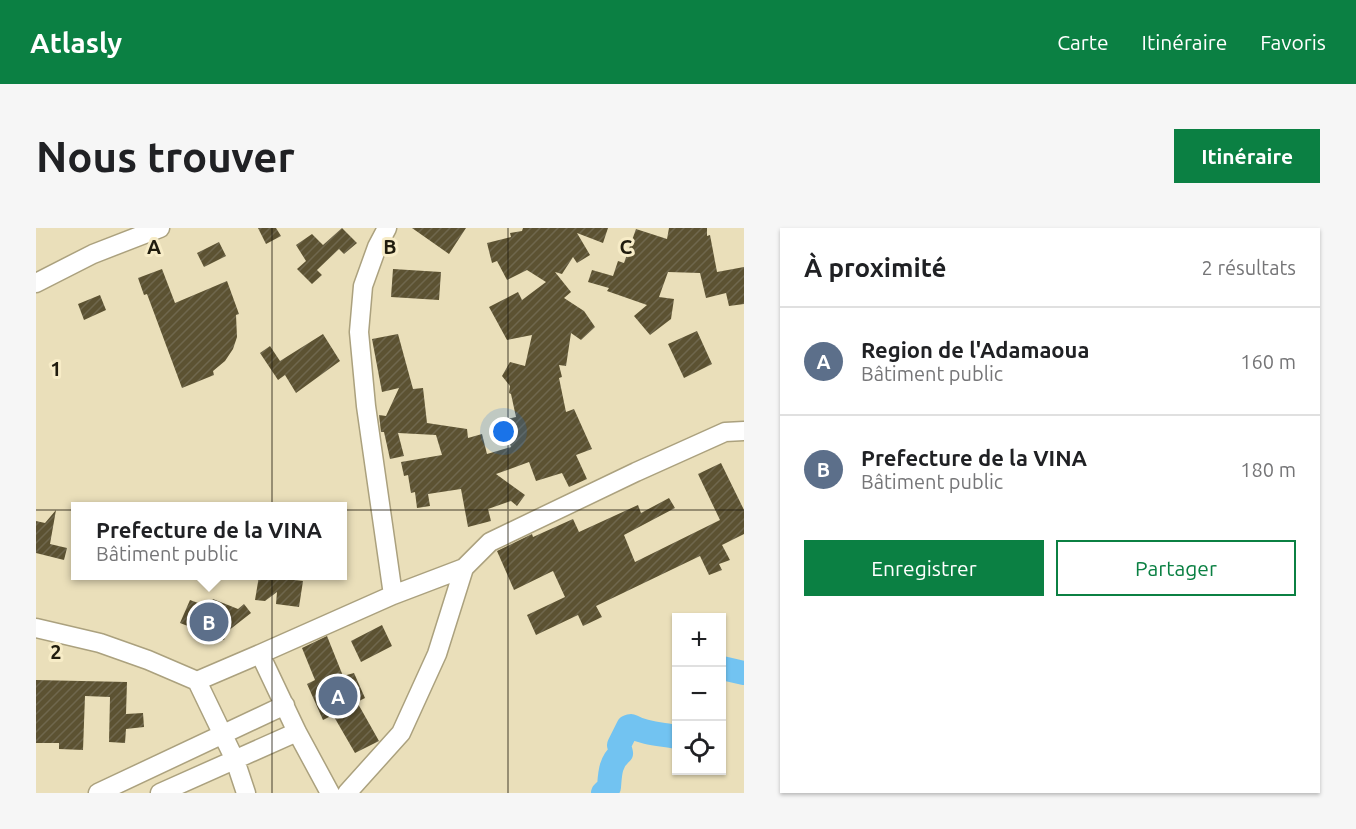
<!DOCTYPE html>
<html lang="fr">
<meta charset="utf-8">
<style>
:root{--surface:#fff;--page:#f6f6f6;--text:#202124;--muted:#757577;--line:#e0e0e0;--accent:#0b8043}
body{margin:0;font-family:Ubuntu,sans-serif;background:var(--page);color:var(--text)}
.controls{position:absolute;right:18px;bottom:18px;display:grid;overflow:hidden;border-radius:0px;box-shadow:0 2px 4px #0004}
.controls button{width:54px;height:54px;display:grid;place-items:center;padding:0;border:0;border-bottom:2px solid var(--line);background:var(--surface);color:var(--text);font:30px sans-serif}
.you{position:absolute;left:468px;top:204px;width:21px;height:21px;margin:-15px;border:4px solid #fff;border-radius:50%;background:#1a73e8;box-shadow:0 0 0 9px #1a73e833}
.badge{display:grid;place-items:center;width:39px;height:39px;border-radius:50%;background:var(--accent);color:#fff;font-size:20px;font-weight:700}
.pin{position:absolute;translate:-50% -50%;border:3px solid #fff;box-shadow:0 2px 6px #0006}
.popup{position:absolute;left:35px;top:274px;width:276px;height:78px;box-sizing:border-box;display:grid;place-content:center;border-radius:0px;background:var(--surface);filter:drop-shadow(0 2px 4px #0005);font-size:20px;white-space:nowrap;color:var(--muted)}
.popup b{font-size:22px;color:var(--text)}
.popup::after{content:'';position:absolute;left:50%;top:100%;margin-left:-12px;border:12px solid transparent;border-top-color:var(--surface)}
.list{margin:0;padding:0;list-style:none}
h2{display:flex;justify-content:space-between;align-items:center;height:78px;margin:0;padding:0 24px;font-size:26px}
h2 small{font-size:20px;font-weight:400;color:var(--muted)}
.list li{display:grid;grid-template-columns:39px 1fr auto;gap:18px;align-items:center;box-sizing:border-box;height:108px;padding:0 24px;border-top:2px solid var(--line)}
.list b{display:block;font-size:22px;white-space:nowrap}
.list p{margin:0;font-size:20px;white-space:nowrap;color:var(--muted)}
.list em{font-size:20px;font-style:normal;color:var(--muted)}
.actions{display:flex;gap:12px;padding:18px 24px}
.actions a{flex:1;padding:14px 0;border:2px solid var(--accent);border-radius:0px;text-align:center;font-size:21px;color:var(--accent)}
.actions .main{background:var(--accent);color:#fff}
.icon{flex:none;width:33px;height:33px;fill:none;stroke:currentColor;stroke-width:2;stroke-linecap:round;stroke-linejoin:round}
.map{position:relative;flex:none;width:708px;height:565px;overflow:hidden;border-radius:0px}
header{display:flex;align-items:center;gap:36px;box-sizing:border-box;height:84px;padding:0 30px;background:var(--accent);color:#fff}
header strong{font-size:28px}
nav{display:flex;gap:33px;margin-inline-start:auto;font-size:21px}
.intro{display:flex;align-items:center;justify-content:space-between;box-sizing:border-box;height:144px;padding:0 36px}
h1{margin:0;font-size:42px}
.button{padding:15px 27px;border-radius:0px;background:var(--accent);color:#fff;font-size:21px;font-weight:700}
main{display:flex;gap:36px;padding:0 36px}
aside{flex:1;background:var(--surface);border-radius:0px;box-shadow:0 2px 4px #0004}
.map>svg:first-child{display:block}
.lines{fill:none;stroke-linecap:round;stroke-linejoin:round}
.river{stroke:#72c3f1;stroke-width:24}
.building{fill:url(#building-hatch)}
.minor-casing{stroke:#aba17e;stroke-width:21}
.minor{stroke:#fff;stroke-width:18}
.grid{fill:none;stroke:#201c0e;stroke-width:1.5;stroke-opacity:0.55}
.grid-label{font-size:20px;text-anchor:middle;font-weight:bold;fill:#201c0e;stroke:#f7ecc7;stroke-width:6;stroke-linejoin:round;paint-order:stroke}
</style>
<header>
<strong>Atlasly</strong>
<nav><a>Carte</a><a>Itinéraire</a><a>Favoris</a></nav>
</header>
<div class="intro"><h1>Nous trouver</h1><a class="button">Itinéraire</a></div>
<main>
<div class="map">
<svg width="708" height="565" viewBox="0 0 708 565">
<defs>
<pattern id="building-hatch" width="6" height="6" patternUnits="userSpaceOnUse" patternTransform="scale(1.5)"><rect width="6" height="6" fill="#5c5232"/><path d="M-1 1l2-2M0 6l6-6M5 7l2-2" fill="none" stroke="#6f674d"/></pattern>
</defs>
<rect width="100%" height="100%" fill="#eadfba"/>
<g class="lines">
<path class="river" d="M686,440L708,445
M567,565L573,559C574,546 574,534 585,525L583,517L592,499L595,498C609,506 625,506 640,509"/>
</g>
<path class="building" d="M222,0H240L245,8L230,16Z
M306,0L321,15L308,26L303,21L281,42L286,47L276,56L261,41L270,33L260,17L276,6L287,17Z
M376,0H430L413,26Z
M487,0H572L567,15L541,5L554,27L541,35L537,29L526,46L519,44L535,64L528,70L548,83L559,99L545,112L535,105L530,138L523,137L526,149L523,150L530,184L538,181L556,221L540,227L551,251L533,259L526,245L500,253L493,234L460,246L489,267L481,278L475,273L452,281L455,293L432,299L425,261L392,266L394,278L381,280L379,264L375,265L372,247L368,248L365,234L406,227L400,207L362,205L368,228L354,231L348,204H345L343,187L350,188L363,160L346,164L336,111L362,106L377,161L387,160L391,195L431,201L432,210L446,206L451,226L475,219L467,192L480,189L475,166L473,165L474,158L466,148L474,134L489,138L496,107L471,112L453,79L482,64L486,72L510,54L491,42L471,52L461,33L456,35L451,15L475,9L474,5L486,3Z
M633,0H671V8L674,7L681,44L708,39V76L693,78L690,65L670,70L664,45L632,44L623,69L638,71L635,91L614,107L598,88L611,77L571,63L573,60L552,54L556,42L577,48L582,33L588,35L600,1L631,11Z
M183,14L190,28L168,39L161,25Z
M126,41L139,75L191,53L203,86L200,87L201,109L197,121L189,133L177,143L178,147L146,160L111,66L108,67L102,50Z
M357,41L405,44L403,72L355,69Z
M64,67L70,82L48,92L42,76Z
M661,103L676,136L648,150L632,116Z
M287,106L304,133L260,165L249,147L242,152L224,125L234,118L244,133Z
M685,235L708,282V306L686,317L694,332L683,336L686,342L673,347L664,328L560,378L566,389L547,398L542,387L500,407L491,387L529,369L517,343L478,362L461,323L496,306L497,309L537,291L543,304L602,277L605,285L633,270L639,280L588,307L599,334L684,292L662,246Z
M20,282L14,316L31,320L28,332L0,325V293L9,295Z
M223,348L267,353L263,379L240,376L241,364L229,373L219,372Z
M177,371L202,381L208,376L215,385L192,403L188,412L144,395L154,372L173,379Z
M346,397L356,418L325,434L315,413Z
M291,408L307,448L318,445L329,470L321,474L343,513L319,525L297,487L287,492L271,456L279,452L266,420Z
M0,452L91,454L90,486L107,485L108,499L90,501L89,515L73,514L74,469L49,468L47,522L23,521V515H0Z"/>
<g class="lines">
<defs>
<path id="minor" d="M0,55L57,26L124,0
M357,367L428,340L454,314L600,244L689,204L708,203
M0,400L64,415L112,432L161,453L199,532L210,565
M224,426L357,367L330,178L323,104L327,58L341,19L351,0
M161,453L224,426L261,504L294,565
M62,565L249,477
M124,565L261,504
M311,565L365,505L401,426L428,340"/>
</defs>
<use href="#minor" class="minor-casing"/>
<use href="#minor" class="minor"/>
</g>
<path class="grid" d="M236,0V565M472,0V565M0,282H708"/>
<g class="grid-label">
<text x="118" y="26">A</text>
<text x="354" y="26">B</text>
<text x="590" y="26">C</text>
<text x="20" y="148">1</text>
<text x="20" y="431">2</text>
</g>
</svg>
<div class="controls">
<button>+</button>
<button>−</button>
<button><svg class="icon" aria-label="locate" viewBox="0 0 24 24"><circle cx="12" cy="12" r="6"/><path d="M12 2v4M12 18v4M2 12h4M18 12h4"/></svg></button>
</div>
<div class="you"></div>
<div class="pin badge" style="left:302px;top:468px;background:#5c6f8a">A</div>
<div class="pin badge" style="left:173px;top:394px;background:#5c6f8a">B</div>
<div class="popup"><b>Prefecture de la VINA</b>Bâtiment public</div>
</div>
<aside>
<h2>À proximité<small>2 résultats</small></h2>
<ul class="list">
<li><span class="badge" style="background:#5c6f8a">A</span><div><b>Region de l'Adamaoua</b><p>Bâtiment public</p></div><em>160 m</em></li>
<li><span class="badge" style="background:#5c6f8a">B</span><div><b>Prefecture de la VINA</b><p>Bâtiment public</p></div><em>180 m</em></li>
</ul>
<div class="actions"><a class="main">Enregistrer</a><a>Partager</a></div>
</aside>
</main>
